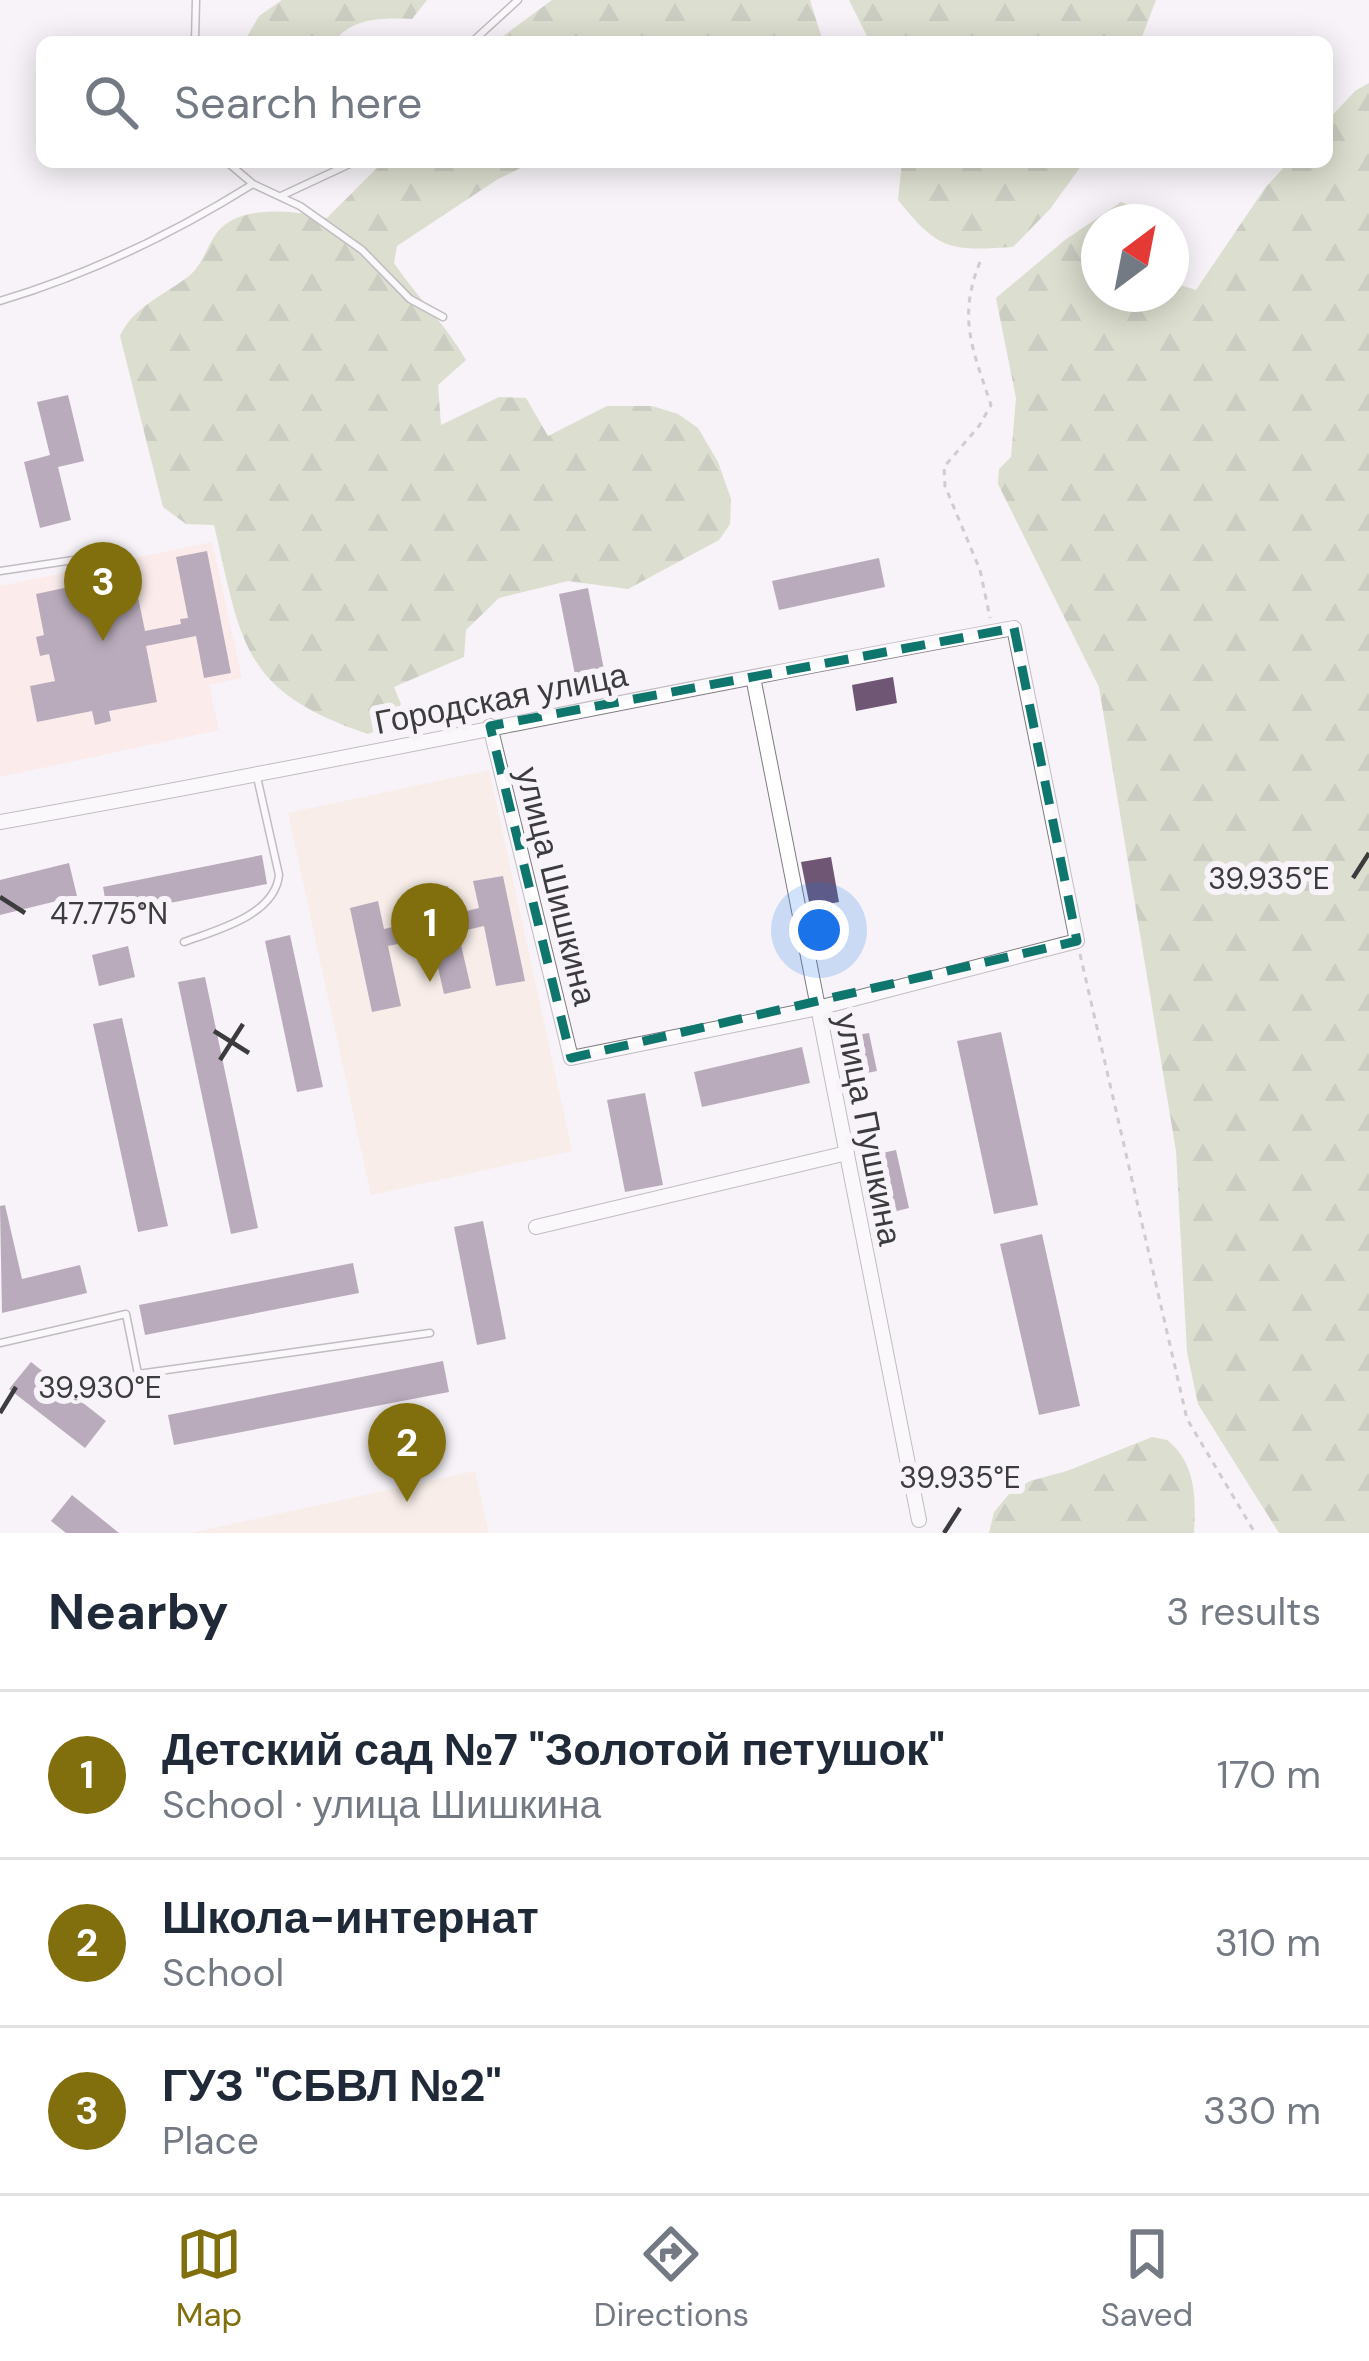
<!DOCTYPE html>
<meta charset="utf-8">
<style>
:root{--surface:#fff;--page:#f6f6f7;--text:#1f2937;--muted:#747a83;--line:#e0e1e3;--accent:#816e0c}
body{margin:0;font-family:"DM Sans",sans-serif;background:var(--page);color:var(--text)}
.compass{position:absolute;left:1081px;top:204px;width:108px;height:108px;border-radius:50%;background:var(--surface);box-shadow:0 6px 30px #0003;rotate:32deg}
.you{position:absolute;left:819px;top:930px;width:42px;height:42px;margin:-30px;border:9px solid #fff;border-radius:50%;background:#1a73e8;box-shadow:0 0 0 18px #1a73e833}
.badge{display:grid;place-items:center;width:78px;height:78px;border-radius:50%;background:var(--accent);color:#fff;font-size:39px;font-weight:700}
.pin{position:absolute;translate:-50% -99px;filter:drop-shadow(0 3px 6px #0008)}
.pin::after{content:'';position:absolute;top:63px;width:42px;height:36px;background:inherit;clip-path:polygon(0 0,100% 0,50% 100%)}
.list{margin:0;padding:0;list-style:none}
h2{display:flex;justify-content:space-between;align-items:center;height:156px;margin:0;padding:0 48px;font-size:51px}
h2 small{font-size:39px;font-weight:400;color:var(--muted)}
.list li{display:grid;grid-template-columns:78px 1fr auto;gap:36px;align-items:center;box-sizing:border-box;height:168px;padding:0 48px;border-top:3px solid var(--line)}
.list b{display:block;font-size:45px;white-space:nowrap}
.list p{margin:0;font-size:39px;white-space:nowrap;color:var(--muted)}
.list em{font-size:39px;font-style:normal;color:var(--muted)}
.icon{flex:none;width:66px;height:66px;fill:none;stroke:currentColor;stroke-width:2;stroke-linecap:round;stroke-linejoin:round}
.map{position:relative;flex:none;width:1369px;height:1533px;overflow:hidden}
.search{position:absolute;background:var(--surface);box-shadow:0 6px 30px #0003;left:36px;right:36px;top:36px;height:132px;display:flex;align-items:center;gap:30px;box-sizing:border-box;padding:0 42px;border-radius:18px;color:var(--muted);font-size:45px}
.sheet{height:660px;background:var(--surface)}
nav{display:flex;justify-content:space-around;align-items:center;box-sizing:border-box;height:168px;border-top:3px solid var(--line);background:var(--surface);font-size:33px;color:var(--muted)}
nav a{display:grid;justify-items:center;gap:6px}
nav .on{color:var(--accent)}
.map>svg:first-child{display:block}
.education{fill:#f8e7d6}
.medical{fill:#fee4dc}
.forest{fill:url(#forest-firs)}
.building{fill:#6e5674}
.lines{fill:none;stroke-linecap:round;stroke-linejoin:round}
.lane-casing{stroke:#7e7a7f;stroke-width:9}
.street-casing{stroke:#7e7a7f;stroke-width:16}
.path{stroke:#9f9ca0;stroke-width:3;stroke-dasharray:6 6;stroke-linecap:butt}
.lane{stroke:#fff;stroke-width:6}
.street{stroke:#fff;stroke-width:14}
.marked{fill:none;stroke:#0f766e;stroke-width:9;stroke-dasharray:24 15;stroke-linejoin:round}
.ticks{fill:none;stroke:#3c3b3d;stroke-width:4.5}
.labels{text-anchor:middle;stroke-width:12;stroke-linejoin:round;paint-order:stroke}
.street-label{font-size:33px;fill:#3c3b3d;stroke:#f7f3f8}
.ticks-label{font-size:30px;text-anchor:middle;fill:#3c3b3d;stroke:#f7f3f8;stroke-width:12;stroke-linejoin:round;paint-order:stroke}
</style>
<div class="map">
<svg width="1369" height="1533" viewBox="0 0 1369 1533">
<defs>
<pattern id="forest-firs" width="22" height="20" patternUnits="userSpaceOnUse" patternTransform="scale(3)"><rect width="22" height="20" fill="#bac59d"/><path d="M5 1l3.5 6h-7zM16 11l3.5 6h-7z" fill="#98a181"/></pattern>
</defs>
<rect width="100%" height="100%" fill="#f7f3f8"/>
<path class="education" d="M489,770L572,1151L371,1195L288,813Z
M475,1471L489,1533H191Z"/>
<path class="medical" d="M212,542L242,678L209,685L219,730L0,777V586Z"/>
<path class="forest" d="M282,0H427L412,19C382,18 353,17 334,42H244L259,16Z
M552,0H810L823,42H495Z
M849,0H1156L1140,42H870Z
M1369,83V1533H1279L1198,1404L1187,1352L1176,1151L1099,687L998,484L999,469L1011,457L1016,398L996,298L1065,240L1121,202L1141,210L1140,222H1099V294H1171V282L1196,290L1265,188L1289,162H1327V121L1355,91Z
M383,162H533L498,179L397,246L394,263C417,297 446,325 466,360L438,385L441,425L499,397L526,398L548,436L607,406H652L678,414L698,428L718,462L731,499L730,524L719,540L628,589L568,581L499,598L466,630L464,657L394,687L401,704L391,725L368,734C241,691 242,644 214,525L186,524L163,507L120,336C132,308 164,295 189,276C202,265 205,251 214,237C234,203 294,210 327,218Z
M902,162H1084L1050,209L1013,247C950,251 939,251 898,200Z
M1152,1437L1167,1440C1196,1463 1196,1498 1194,1533H989L994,1512L1010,1493L1030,1481L1067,1471Z"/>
<path class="building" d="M68,395L84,461L58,467L71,520L40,528L24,462L50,455L37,402Z
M207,551L231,673L204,678L196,636L146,646L157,702L109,711L111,721L95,725L92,711L37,722L30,686L55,681L49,654L40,656L36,637L44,635L36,594L69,587L72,600L136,587L145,631L181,624L180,619L188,618L176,557Z
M879,558L885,587L779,610L772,581Z
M588,588L607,685L578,690L559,594Z
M893,677L897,703L856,711L852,685Z
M262,855L267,884L108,915L103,887Z
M831,857L839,902L810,907L801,862Z
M69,863L77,896L0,915V880Z
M503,876L525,981L496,986L484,926L458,932L471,988L444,994L431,937L388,946L401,1006L372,1012L350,908L378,901L384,929L427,919L421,892L448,886L454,914L479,908L473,881Z
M290,935L323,1087L297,1092L265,941Z
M128,946L135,977L99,986L92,955Z
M205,977L258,1228L231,1234L178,982Z
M122,1018L168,1226L138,1232L93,1024Z
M1001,1032L1038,1205L994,1214L957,1041Z
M869,1033L877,1071L847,1077L840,1038Z
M802,1047L810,1083L702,1107L694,1072Z
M645,1093L663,1185L625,1192L607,1100Z
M896,1150L909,1208L885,1214L887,1220L872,1223L862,1165L879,1161L877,1154Z
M5,1205L22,1279L80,1265L87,1293L2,1313L0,1206Z
M483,1221L506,1339L477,1345L454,1227Z
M1042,1234L1080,1406L1039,1415L1000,1244Z
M353,1263L359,1293L145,1335L139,1305Z
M443,1361L449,1392L174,1445L168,1415Z
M31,1362L106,1421L85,1448L9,1389Z
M72,1495L119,1533H66L51,1521Z"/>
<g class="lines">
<defs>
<path id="lane" d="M195,42L196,0
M472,42L518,0
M227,162L253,184L300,206L362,250L410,299L443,317
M281,196L354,162
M0,301C90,274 173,234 253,184
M0,571L120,553
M184,942C217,930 275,915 279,875L257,777
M0,1343L126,1314L138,1374L430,1333"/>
<path id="street" d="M753,677L919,1520
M0,822C339,762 675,689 1014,628L1077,941L818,1008L571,1058L490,726
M536,1227L847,1153"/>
</defs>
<use href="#lane" class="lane-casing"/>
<use href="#street" class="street-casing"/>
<path class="path" d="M980,262C957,318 973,350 991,405L979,426L944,467L945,486L980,570L990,618
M1080,954L1187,1419L1255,1533"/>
<use href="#lane" class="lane"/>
<use href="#street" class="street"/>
</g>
<path d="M0 0H1369V1533H0ZM1014,628L1077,941L571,1058L490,726Z" fill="#f7f3f8" fill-opacity=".55" fill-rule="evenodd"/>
<path class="marked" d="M1014,628L1077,941L571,1058L490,726Z"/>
<path class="ticks" d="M1353,878L1369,853M0,897L25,913M214,1031L249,1053M220,1060L243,1024M0,1413L16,1387M944,1533L960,1508"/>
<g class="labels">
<g class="street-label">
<text transform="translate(501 698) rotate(-11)" y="12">Городская улица</text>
<text transform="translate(557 886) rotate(76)" y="12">улица Шишкина</text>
<text transform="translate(869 1129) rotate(79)" y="12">улица Пушкина</text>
</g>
</g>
<g class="ticks-label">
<text x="1269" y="889">39.935°E</text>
<text x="109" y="924">47.775°N</text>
<text x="100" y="1398">39.930°E</text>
<text x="960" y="1488">39.935°E</text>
</g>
</svg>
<svg class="compass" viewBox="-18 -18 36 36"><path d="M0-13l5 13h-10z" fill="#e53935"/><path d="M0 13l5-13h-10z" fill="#747a83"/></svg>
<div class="you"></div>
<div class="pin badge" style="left:430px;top:982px">1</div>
<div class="pin badge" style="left:407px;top:1502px">2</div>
<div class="pin badge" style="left:103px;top:641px">3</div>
<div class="search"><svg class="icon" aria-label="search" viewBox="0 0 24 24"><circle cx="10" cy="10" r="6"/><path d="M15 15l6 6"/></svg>Search here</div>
</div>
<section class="sheet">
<h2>Nearby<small>3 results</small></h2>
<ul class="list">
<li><span class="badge">1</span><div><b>Детский сад №7 &quot;Золотой петушок&quot;</b><p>School · улица Шишкина</p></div><em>170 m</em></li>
<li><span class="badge">2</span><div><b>Школа-интернат</b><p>School</p></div><em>310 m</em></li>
<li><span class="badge">3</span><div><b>ГУЗ &quot;СБВЛ №2&quot;</b><p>Place</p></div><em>330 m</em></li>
</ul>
</section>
<nav>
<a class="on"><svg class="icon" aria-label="map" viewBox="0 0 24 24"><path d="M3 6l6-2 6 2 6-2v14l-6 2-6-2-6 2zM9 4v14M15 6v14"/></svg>Map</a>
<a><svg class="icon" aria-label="directions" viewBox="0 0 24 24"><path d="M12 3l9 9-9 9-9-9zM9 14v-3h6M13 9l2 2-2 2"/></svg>Directions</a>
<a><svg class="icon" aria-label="saved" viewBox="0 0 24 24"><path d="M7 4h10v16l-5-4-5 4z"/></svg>Saved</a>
</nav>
